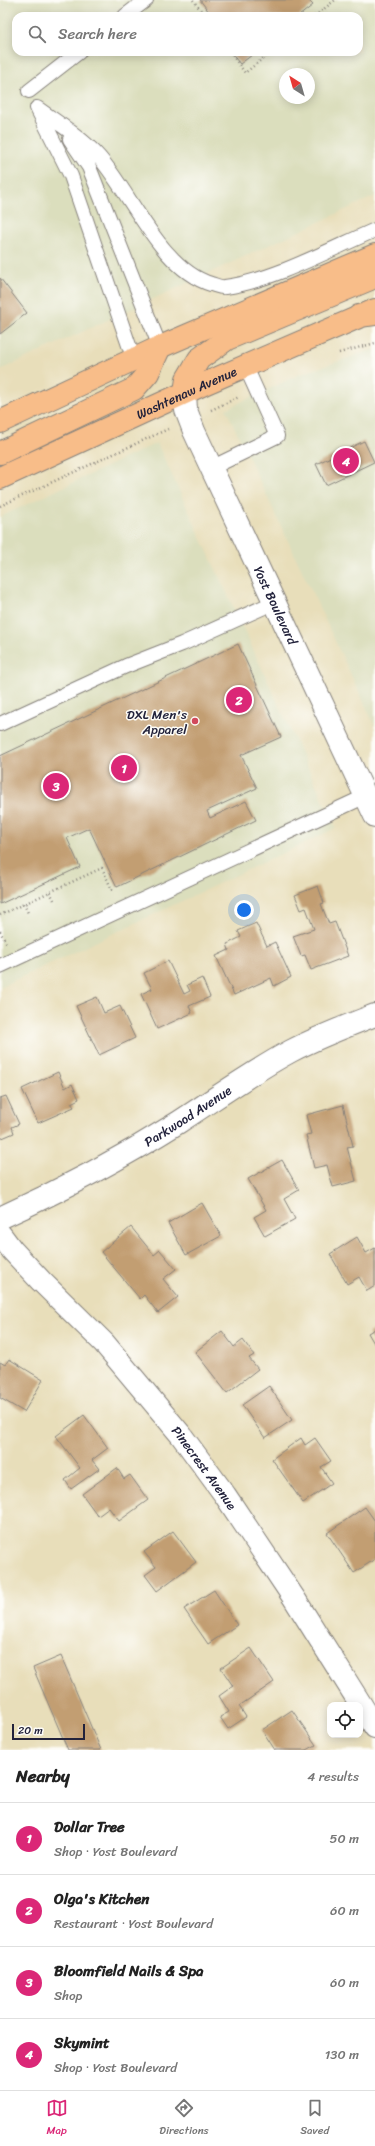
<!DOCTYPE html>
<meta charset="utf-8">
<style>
:root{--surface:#fff;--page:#f2f2f2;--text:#222;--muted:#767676;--line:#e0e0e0;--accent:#db2777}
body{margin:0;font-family:Sriracha,sans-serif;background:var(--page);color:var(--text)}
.controls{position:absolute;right:12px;bottom:12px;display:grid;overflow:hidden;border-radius:8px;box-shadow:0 2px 10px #0003}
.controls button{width:36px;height:36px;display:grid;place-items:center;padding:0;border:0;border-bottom:1px solid var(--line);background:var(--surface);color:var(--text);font:20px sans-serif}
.compass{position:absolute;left:279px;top:68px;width:36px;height:36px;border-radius:50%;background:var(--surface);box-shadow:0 2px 10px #0003;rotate:323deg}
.scale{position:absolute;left:12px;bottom:10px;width:73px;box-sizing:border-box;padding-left:4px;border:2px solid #22223b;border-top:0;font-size:11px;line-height:14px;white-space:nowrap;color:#22223b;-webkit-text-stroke:3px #fdfcf7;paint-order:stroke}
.you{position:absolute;left:244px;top:910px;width:14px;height:14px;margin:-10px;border:3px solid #fff;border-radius:50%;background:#1a73e8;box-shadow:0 0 0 6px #1a73e833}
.badge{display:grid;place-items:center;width:26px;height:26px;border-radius:50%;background:var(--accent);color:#fff;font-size:13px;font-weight:700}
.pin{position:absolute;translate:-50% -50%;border:2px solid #fff;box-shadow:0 1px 4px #0006}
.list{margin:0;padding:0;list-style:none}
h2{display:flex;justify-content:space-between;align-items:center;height:52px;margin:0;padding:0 16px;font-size:17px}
h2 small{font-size:13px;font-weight:400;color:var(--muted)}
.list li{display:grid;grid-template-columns:26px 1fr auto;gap:12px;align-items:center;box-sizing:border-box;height:72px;padding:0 16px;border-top:1px solid var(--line)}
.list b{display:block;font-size:15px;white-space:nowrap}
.list p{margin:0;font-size:13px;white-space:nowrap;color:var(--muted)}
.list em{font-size:13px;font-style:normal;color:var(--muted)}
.icon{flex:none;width:22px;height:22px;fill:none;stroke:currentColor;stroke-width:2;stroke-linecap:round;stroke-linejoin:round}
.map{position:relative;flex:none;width:375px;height:1750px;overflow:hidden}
.search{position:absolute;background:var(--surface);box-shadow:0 2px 10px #0003;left:12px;right:12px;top:12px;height:44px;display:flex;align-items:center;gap:10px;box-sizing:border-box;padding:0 14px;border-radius:12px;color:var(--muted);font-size:15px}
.sheet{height:340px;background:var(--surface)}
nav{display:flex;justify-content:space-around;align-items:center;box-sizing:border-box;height:56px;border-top:1px solid var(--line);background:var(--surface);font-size:11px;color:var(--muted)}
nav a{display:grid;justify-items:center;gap:2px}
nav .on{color:var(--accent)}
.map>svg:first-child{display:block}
.built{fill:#dbdebd;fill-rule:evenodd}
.building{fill:#c29e72}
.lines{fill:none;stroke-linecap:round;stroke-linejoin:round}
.lane-casing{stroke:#85807a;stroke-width:16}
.street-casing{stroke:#85807a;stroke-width:24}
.primary-casing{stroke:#85807a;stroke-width:24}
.highway-casing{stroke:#85807a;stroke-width:24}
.path{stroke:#85807a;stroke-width:2.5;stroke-dasharray:1 3;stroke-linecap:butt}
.lane{stroke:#fff;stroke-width:14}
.street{stroke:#fff;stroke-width:22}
.primary{stroke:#f8bd89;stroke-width:22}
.highway{stroke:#f8bd89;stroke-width:22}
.poi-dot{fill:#d1495b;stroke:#fdfcf7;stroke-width:1.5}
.labels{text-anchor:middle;stroke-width:3;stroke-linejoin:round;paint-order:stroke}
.street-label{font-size:13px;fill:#22223b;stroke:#fdfcf7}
.poi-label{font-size:13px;fill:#22223b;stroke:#fdfcf7;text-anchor:end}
</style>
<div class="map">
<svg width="375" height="1750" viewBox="0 0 375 1750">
<rect width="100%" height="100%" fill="#fdfcf7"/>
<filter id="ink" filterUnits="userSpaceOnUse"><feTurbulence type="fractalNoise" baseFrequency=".025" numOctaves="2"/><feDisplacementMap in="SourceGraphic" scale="8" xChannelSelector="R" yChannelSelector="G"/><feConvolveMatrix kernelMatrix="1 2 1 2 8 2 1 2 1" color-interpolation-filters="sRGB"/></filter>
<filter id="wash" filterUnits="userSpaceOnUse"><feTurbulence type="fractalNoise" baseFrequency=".012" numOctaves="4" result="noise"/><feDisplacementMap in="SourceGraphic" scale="16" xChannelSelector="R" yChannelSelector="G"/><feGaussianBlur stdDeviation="0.9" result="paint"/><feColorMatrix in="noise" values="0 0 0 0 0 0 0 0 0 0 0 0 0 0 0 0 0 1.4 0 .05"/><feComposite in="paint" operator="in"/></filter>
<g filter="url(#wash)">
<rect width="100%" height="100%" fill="#e8deba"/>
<path class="built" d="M0,0H375V196L0,370ZM16,16H359V52H16ZM285,74H309V98H285Z
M375,349V726L226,409L298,375Z
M157,443L336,828L0,987V517Z"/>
<g id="blocks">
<path class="building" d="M200,0H308L313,5L299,16H212Z
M230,52H256L240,64Z
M0,278L27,313L0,334Z
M364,441L374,462L326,485L316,464Z
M238,644L281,737L241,755L257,788L207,811L210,818L246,801L256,820L117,887L89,828L67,838L80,867L0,904V756Z
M318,886L324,903L321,904L329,924L335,922L348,956L311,970L305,955L301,956L293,936L314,929L306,908L301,910L295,895Z
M256,923L267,946L275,942L291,977L274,986L271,978L234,995L216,956L229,950L227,944L241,937L238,931Z
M168,961L184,994L190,991L187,985L202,978L210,997L189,1006L192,1013L157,1029L141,994L152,989L144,973Z
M97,997L104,1013L120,1006L135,1038L99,1055L76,1006Z
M58,1072L65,1088L72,1084L79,1099L71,1103L74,1107L38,1123L22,1089Z
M6,1096L19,1124L12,1127L14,1133L0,1139V1098Z
M343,1105L353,1146L347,1147L356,1181L333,1187L327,1165L314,1168L306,1135L311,1134L306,1115Z
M282,1160L299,1190L284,1199L295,1219L265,1236L254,1217L266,1210L248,1179Z
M202,1203L221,1236L186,1255L168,1223Z
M131,1227L154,1255L160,1250L176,1269L163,1279L178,1297L158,1313L144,1295L140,1299L101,1252Z
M357,1237L366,1253L375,1248V1286L367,1291L359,1277L347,1284L330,1254Z
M375,1329V1345L368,1333Z
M222,1331L234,1347L243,1340L254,1355L249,1358L258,1369L227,1393L195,1352Z
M9,1359L43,1380L24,1412L0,1398V1362L5,1365Z
M269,1386L292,1420L265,1438L242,1405Z
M84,1415L108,1448L92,1460L99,1469L71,1489L65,1480L80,1468L56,1436Z
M301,1438L305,1445L315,1438L331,1461L321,1467L332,1483L303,1503L272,1459Z
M117,1468L124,1479L130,1475L148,1500L119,1521L109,1508L98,1516L82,1494Z
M365,1507L375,1521V1559L354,1573L327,1533Z
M173,1531L196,1562L157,1591L145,1575L156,1567L144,1552Z
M214,1590L237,1625L208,1644L184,1609Z
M251,1648L274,1682L239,1706L246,1717L228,1729L220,1717L229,1712L219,1696L233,1686L221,1668Z
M61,1656L101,1750H68L33,1668Z
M292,1710L316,1745L307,1750H275L262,1730Z"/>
</g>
</g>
<g filter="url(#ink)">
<use href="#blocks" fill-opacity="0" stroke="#85807a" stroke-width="1"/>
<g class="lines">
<defs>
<path id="lane" d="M125,16L146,0
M29,91L79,52
M37,108C58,123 82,138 99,157C132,195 161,269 211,284C215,285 221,288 225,287C272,281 331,249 375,230
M38,110L71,176L134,360
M70,139L89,167L160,347
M211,468L277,436L245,365
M0,724L126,666L182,644L275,602
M0,966L366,796"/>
<g id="street">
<path id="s1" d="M185,392L186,410L194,431L375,816"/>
<path id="s2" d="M0,1218C62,1190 122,1158 179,1122C216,1098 252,1072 291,1051C318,1037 347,1026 375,1015"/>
<path id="s3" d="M0,1234L12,1250L41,1281L104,1343L181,1435L225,1495L294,1598L375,1727"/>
</g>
<g id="primary">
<path d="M185,392L187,379L199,359L227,339L375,277"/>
<path d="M0,422L160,347L375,255"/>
<path d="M0,453L134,389L148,373L160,347"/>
<path id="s4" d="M0,478L204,384L375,310"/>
</g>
<path id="highway" d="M359,316L375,314"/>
</defs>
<use href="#lane" class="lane-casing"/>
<use href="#street" class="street-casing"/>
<use href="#primary" class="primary-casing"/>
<use href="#highway" class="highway-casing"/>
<path class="path" d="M193,0L205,16
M315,16L335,0
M230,52L245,73L271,52
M339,353L375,343
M211,410L239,397
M0,506L168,429
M50,892L54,900
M24,904L28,913
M0,915L102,868L113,892
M0,931L6,943"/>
<use href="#lane" class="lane"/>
<use href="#street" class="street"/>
<use href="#primary" class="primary"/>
<use href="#highway" class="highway"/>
</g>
</g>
<circle class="poi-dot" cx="195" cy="721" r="4"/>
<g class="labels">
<g class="street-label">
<text dy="5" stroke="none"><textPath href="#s4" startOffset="205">Washtenaw Avenue</textPath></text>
<text dy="5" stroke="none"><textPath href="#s1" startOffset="233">Yost Boulevard</textPath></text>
<text dy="5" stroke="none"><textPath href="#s2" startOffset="214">Parkwood Avenue</textPath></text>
<text dy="5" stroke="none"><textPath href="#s3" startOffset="311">Pinecrest Avenue</textPath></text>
</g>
<g class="poi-label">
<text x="187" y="719">DXL Men's<tspan x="187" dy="15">Apparel</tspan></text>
</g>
</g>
</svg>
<div class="controls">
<button><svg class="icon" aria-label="locate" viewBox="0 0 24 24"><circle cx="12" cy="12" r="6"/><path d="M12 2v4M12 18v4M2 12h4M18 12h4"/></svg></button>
</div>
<svg class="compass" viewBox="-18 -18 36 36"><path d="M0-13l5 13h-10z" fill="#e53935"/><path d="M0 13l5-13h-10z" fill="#767676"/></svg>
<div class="scale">20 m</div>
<div class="you"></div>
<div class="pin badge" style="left:124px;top:768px">1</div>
<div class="pin badge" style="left:239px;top:700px">2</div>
<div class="pin badge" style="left:56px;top:786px">3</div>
<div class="pin badge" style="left:346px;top:461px">4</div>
<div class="search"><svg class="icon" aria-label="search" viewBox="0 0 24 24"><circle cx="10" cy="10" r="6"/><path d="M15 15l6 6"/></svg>Search here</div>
</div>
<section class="sheet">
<h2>Nearby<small>4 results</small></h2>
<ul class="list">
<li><span class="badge">1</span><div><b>Dollar Tree</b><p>Shop · Yost Boulevard</p></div><em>50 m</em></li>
<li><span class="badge">2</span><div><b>Olga's Kitchen</b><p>Restaurant · Yost Boulevard</p></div><em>60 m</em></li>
<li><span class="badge">3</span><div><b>Bloomfield Nails &amp; Spa</b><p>Shop</p></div><em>60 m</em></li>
<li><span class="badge">4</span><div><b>Skymint</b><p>Shop · Yost Boulevard</p></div><em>130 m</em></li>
</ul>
</section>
<nav>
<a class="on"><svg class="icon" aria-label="map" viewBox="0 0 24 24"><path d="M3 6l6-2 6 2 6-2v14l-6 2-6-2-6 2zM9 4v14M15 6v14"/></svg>Map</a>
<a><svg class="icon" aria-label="directions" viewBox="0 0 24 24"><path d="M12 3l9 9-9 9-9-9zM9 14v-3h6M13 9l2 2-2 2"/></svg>Directions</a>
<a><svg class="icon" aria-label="saved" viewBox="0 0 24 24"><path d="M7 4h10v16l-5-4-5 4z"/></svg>Saved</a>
</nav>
